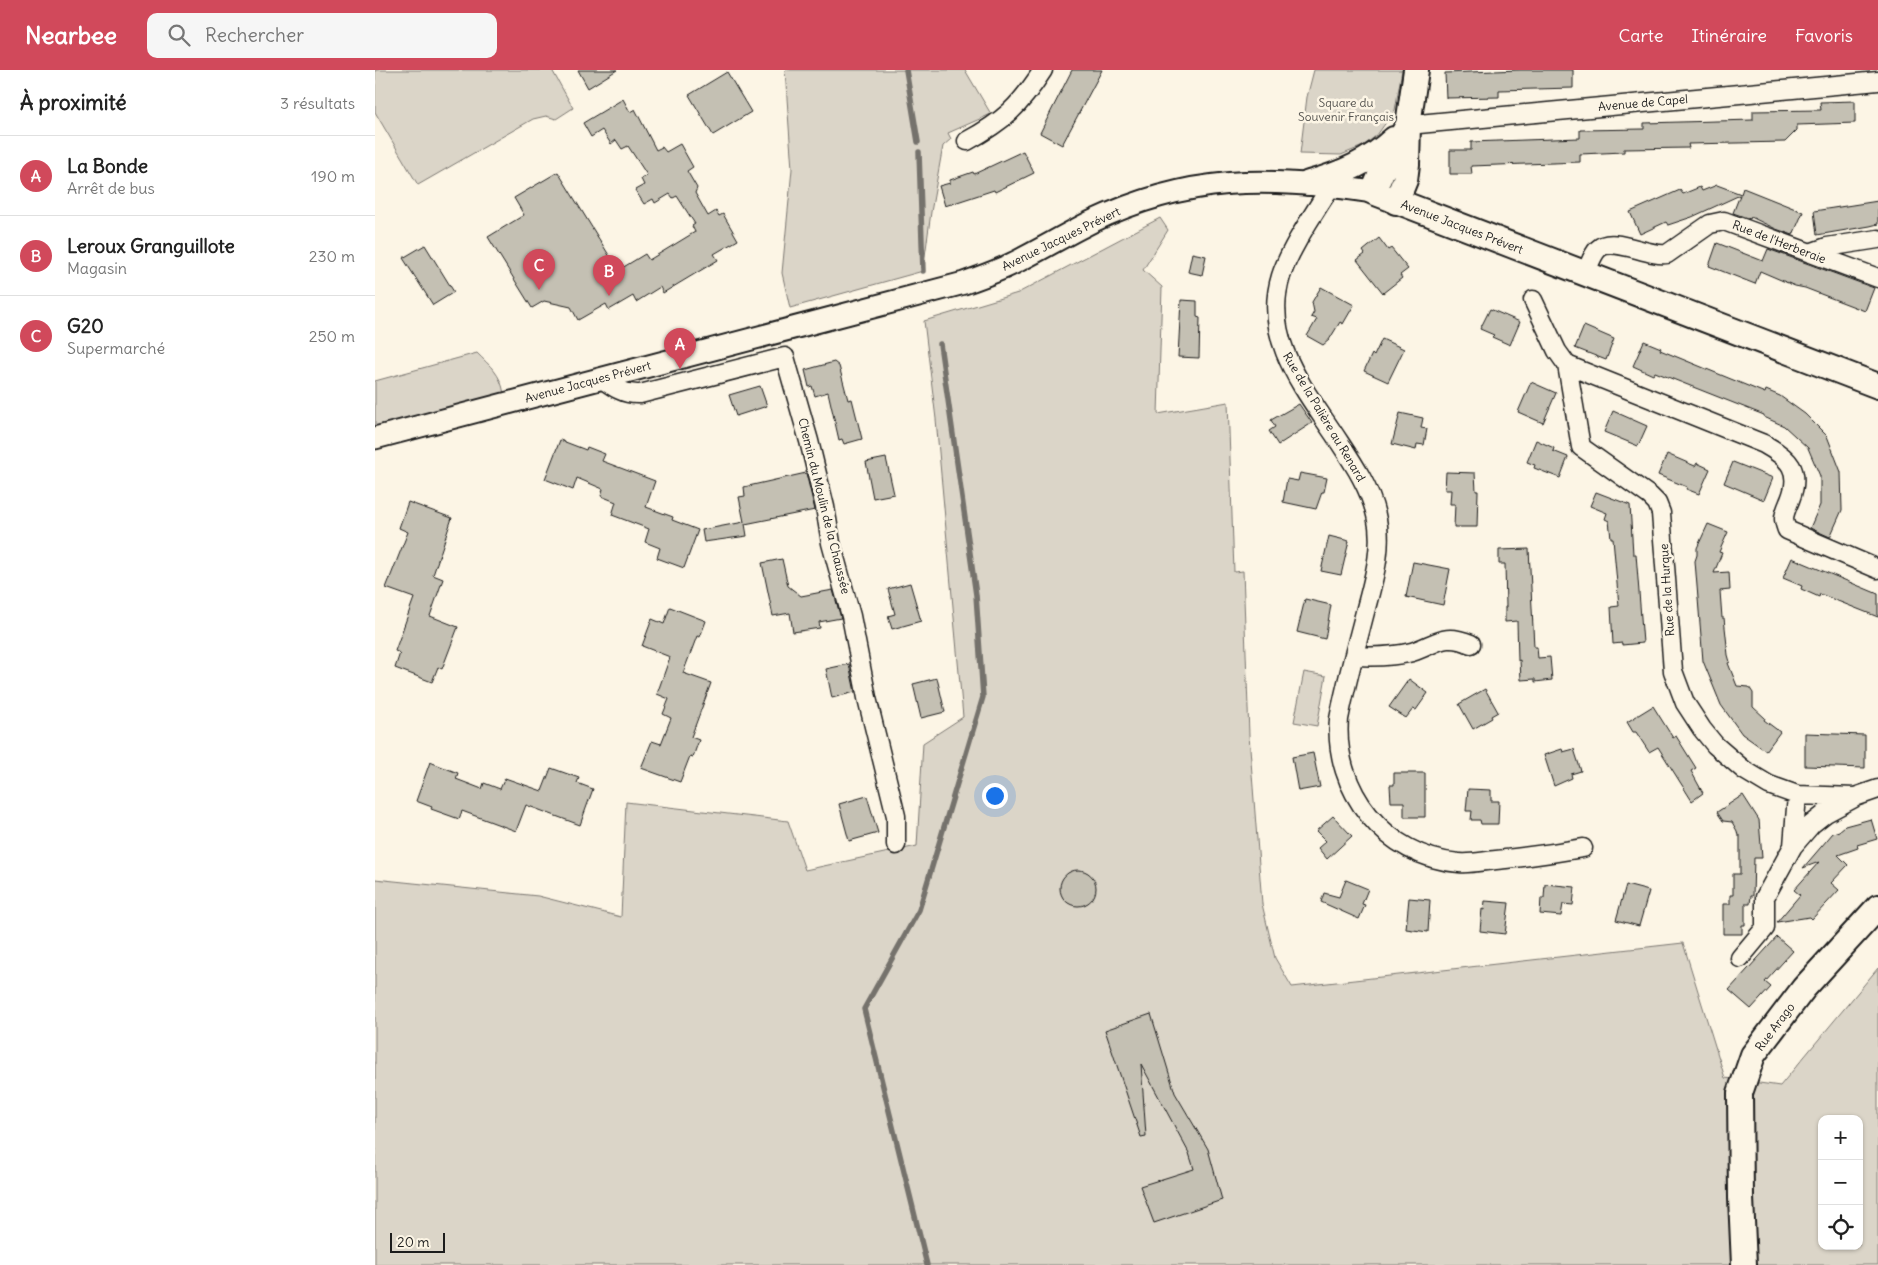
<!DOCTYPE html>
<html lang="fr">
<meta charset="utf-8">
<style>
:root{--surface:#fff;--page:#f6f6f6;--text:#222;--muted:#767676;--line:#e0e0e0;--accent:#d1495b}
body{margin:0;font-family:Delius,sans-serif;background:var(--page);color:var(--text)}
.controls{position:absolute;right:15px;bottom:15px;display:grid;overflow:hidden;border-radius:10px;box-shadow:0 1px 4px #0004}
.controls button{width:45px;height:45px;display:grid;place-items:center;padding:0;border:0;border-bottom:1px solid var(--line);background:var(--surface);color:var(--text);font:25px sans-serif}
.scale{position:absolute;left:15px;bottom:12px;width:55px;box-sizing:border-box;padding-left:5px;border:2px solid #1c1c1c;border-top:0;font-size:14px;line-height:18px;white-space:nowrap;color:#1c1c1c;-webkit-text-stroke:4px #fcf5e5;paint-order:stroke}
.you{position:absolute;left:619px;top:725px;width:18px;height:18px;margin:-12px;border:4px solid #fff;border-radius:50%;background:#1a73e8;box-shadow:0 0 0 8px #1a73e833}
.badge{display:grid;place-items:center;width:32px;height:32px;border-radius:50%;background:var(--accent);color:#fff;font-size:16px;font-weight:700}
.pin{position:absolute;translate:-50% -41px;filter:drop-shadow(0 1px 2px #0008)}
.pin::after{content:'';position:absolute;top:26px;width:18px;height:15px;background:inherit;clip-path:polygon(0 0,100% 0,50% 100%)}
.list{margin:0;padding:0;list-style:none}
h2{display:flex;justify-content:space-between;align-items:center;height:65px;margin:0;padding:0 20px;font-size:21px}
h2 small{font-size:16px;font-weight:400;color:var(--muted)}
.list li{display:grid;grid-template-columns:32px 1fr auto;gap:15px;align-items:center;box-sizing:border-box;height:80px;padding:0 20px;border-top:1px solid var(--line)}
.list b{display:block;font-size:19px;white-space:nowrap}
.list p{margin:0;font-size:16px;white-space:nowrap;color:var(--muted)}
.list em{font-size:16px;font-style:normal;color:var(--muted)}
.icon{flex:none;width:28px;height:28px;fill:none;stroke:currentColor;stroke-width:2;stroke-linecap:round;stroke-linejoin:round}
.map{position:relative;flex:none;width:1503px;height:1195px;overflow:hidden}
header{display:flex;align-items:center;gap:30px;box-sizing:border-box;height:70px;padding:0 25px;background:var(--accent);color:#fff}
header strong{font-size:24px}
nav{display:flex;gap:28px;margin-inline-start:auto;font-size:18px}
.search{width:350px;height:45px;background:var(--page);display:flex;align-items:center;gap:12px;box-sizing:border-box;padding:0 18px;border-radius:10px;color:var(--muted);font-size:19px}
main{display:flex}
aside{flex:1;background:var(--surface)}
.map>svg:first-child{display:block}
.green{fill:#dbd5c8;stroke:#7c7872;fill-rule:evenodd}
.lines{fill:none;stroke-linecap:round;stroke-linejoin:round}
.stream{stroke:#75726c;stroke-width:5.5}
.building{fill:#c4c0b3;stroke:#1c1c1c}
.minor-casing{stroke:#1c1c1c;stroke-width:21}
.tertiary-casing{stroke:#1c1c1c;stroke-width:25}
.secondary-casing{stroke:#1c1c1c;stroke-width:28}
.minor{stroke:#fcf5e5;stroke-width:18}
.tertiary{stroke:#fcf5e5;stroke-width:21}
.secondary{stroke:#fcf5e5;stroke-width:24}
.labels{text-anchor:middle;stroke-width:5;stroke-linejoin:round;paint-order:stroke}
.park-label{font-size:12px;fill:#555450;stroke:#fcf5e5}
.street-label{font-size:12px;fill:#1c1c1c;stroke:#fcf5e5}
</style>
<header>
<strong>Nearbee</strong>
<div class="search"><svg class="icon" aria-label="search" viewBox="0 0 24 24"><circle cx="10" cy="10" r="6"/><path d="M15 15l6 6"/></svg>Rechercher</div>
<nav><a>Carte</a><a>Itinéraire</a><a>Favoris</a></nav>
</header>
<main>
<aside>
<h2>À proximité<small>3 résultats</small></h2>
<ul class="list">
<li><span class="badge">A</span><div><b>La Bonde</b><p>Arrêt de bus</p></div><em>190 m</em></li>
<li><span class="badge">B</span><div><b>Leroux Granguillote</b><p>Magasin</p></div><em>230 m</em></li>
<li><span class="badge">C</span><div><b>G20</b><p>Supermarché</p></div><em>250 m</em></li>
</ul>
</aside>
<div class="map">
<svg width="1503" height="1195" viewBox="0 0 1503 1195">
<rect width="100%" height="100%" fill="#fcf5e5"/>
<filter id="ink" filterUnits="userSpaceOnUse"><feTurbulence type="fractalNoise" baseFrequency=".02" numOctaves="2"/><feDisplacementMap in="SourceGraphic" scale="10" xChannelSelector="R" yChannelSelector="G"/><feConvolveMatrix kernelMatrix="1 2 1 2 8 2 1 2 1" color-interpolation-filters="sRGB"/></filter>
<g filter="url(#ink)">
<path class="green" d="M0,0H177L198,38L181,49L171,46L158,49L43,115L0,42Z
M410,0H590L616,44L573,63L576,69L568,76L556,142L548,201L415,238L407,203L417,99Z
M939,0H1027L1020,40L1002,65L988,76L966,85L925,84L932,27Z
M785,148L793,160L768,200L787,217L783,344L853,332L859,502L868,501L874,665L887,834L900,888L917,917L1308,873L1350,1008L1405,1016L1503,898V1195H0V809L163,826L246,847L251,732L413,751L430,800L542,776L548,673L588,647L561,349L549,251L643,223ZM1447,1049H1484V1176H1447Z
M102,283C115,296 126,304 129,324L0,358V311Z
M929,602L951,606L942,656L919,652Z"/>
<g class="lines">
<path class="stream" d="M531,0L543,72
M544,82L548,201
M552,1195L489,939L544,840L608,627L601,525L565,274"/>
</g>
<path class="building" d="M203,0H242L213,18Z
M697,0H727L687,75L665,63Z
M1145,0H1198V18L1124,20V27L1071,28L1070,3Z
M352,2L376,42L338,65L314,25Z
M248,29L255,42L260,39L281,80L287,77L291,82L305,74L318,97L312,101L322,118L320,123L333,146L341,141L344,146L348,144L363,170L339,184L343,190L288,223L285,217L261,232L258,226L234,240L231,234L203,250L196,237L169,231L157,238L113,167L149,145L139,128L183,102L240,195L243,193L247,198L270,184L274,190L320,162L317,156L320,154L302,126L298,128L295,124L280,133L278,129L269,134L260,120L269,115L266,109L272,105L253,76L247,79L241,70L236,74L227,60L216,67L208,53Z
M1480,31V53L1422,55V60L1410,72L1313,74L1314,78L1249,79V82L1205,84V92L1096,96L1097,104H1075V80H1096V72L1205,68V60L1269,59V53L1378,50V41L1446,40L1445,32Z
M648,81L659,103L620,122L619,120L570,136L564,116L575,113V110L598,102L599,104Z
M1342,115L1366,124L1368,118L1428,142L1418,165L1401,159L1376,147L1375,149L1358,143L1365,125L1317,147L1293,155L1291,152L1265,164L1255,142L1305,120L1308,124L1325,117L1327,121Z
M1503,131V154L1495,156L1442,165L1439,141Z
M1004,168L1013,180L1016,178L1033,199L1025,205L1027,208L1008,223L982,190L990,184L988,181Z
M1342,173L1388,191L1393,179L1499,218L1490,241L1430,218L1420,216L1385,201L1380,214L1334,196Z
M50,175L79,222L58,235L28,188Z
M817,183L831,186L827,205L813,202Z
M946,217L979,235L968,254L965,252L954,270L948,275L932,266L942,249L936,247L939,242L937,232Z
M806,230L822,231V247L825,248L824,288L803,287Z
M1115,239L1145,252L1135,275L1117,267L1119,265L1105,259Z
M1209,256L1239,269L1231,290L1200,278Z
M1007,269L1029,279L1013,312L989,301L997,284L999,286Z
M1269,271L1286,278L1285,280L1390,323L1391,320L1405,326L1430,344L1452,366L1466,402L1467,440L1455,467L1435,458L1445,435V406L1433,378L1409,356L1389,347V345L1280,302L1278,305L1258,296Z
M459,292L464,296L473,330L477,329L487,369L469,374L467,369L464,370L453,322L440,326L437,316L434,317L430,300Z
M1156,312L1181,323L1168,353L1143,342Z
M385,316L392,336L361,346L354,325Z
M924,334L937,353L903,375L894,361L900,357L896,350Z
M1238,341L1272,356L1263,376L1229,362Z
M1025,343L1048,348L1046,358L1052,359L1049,375L1042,374L1041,380L1017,374Z
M185,370L211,380L212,377L230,384L227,391L280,411L271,437L298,447L297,450L323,460L309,498L282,488L285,478L270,472L274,459L237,445L241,432L226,426L228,419L202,408L198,420L170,409Z
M1161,370L1179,378L1178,381L1193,387L1185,408L1159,398L1160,395L1152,392Z
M1292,384L1320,396L1322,393L1335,399L1324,424L1311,419L1312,417L1283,405Z
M511,388L519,424L498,428L491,392Z
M1358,392L1398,408L1389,430L1349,413Z
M1071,402L1100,403L1101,421H1103L1102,457H1079L1080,434H1075L1076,420H1070Z
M431,403L440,440L370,454L372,466L329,472L327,460L369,452L364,427L370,426L369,417Z
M925,403L952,408L949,422H947L941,439L908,432L912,409L923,411Z
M1221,422L1255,435L1258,484H1261L1268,573L1247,575V573L1238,574L1236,537L1244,536L1238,468H1236L1234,451L1230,449L1232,443L1215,436Z
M33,432L77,448L58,505L68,509L55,546L83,557L67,599L63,597L57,612L20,598L25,583L20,581L39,528L11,518L33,462L24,458Z
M1333,454L1353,462L1344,482L1347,483L1339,503L1354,502L1355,520L1345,521L1347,548H1349L1353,585L1355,592L1353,593L1362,616L1374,617L1378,623V637L1390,648L1389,650L1405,662L1391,681L1367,664L1346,635L1328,591L1320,491L1322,485V478Z
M954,466L974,471L966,505L946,501Z
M1154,479L1159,577H1162L1163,588L1175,587L1177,610L1160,612V609L1146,610L1145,590L1143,591L1142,551L1130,552V537H1131L1130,494H1124V480Z
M1417,488L1503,524V547L1445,524L1444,527L1426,519L1427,516L1408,508Z
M407,489L413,516L426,526L458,520L466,548L444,552L445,558L418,562L415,543L398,546L387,493Z
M1038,492L1075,499L1068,535L1031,527Z
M535,513L546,551L517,559L513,546L520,544L513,519Z
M930,529L956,535L950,569L922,562Z
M295,537L331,551L325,567L322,566L308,603L336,613L316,667L324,670L318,687L315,686L305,712L266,698L277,671L286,674L296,648L288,644L294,629L282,624L295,587L267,576L277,549L289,554Z
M474,594L480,622L457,628L451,599Z
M562,608L570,642L546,648L538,614Z
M1034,609L1053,623L1041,640L1038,639L1031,648L1014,637Z
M1110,619L1123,642L1116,646L1117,648L1098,659L1084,634Z
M1278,636L1298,668L1301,666L1321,698L1316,701L1328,723L1317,731L1283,677L1274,682L1261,662H1258L1252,652Z
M1430,663L1490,665V698L1430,696Z
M1187,679L1188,682L1199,679L1206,701L1196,704L1197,708L1179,716L1169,685Z
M938,683L945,717L923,721L917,687Z
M55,692L83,703L81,709L107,719L109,713L125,719L130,708L167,721L176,698L204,708L202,713L218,719L205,755L151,735L141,761L87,741L84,749L56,739L57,737L41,731Z
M1019,703H1050V747H1029V732H1016L1015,715H1019Z
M1093,719L1116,720V731H1124L1123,754H1106L1105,750H1096L1097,741H1091Z
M1368,725L1384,750L1387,788H1379L1378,826H1376L1375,834H1370V855H1367V864H1348V834H1355V825H1358V804H1365V766H1363L1362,761L1357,752L1348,751L1342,742Z
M492,726L503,763L474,771L464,734Z
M958,746L977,766L952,789L943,778L951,771L941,761Z
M1496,749L1502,769L1482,775L1483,778L1463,785L1473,795L1456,813L1464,820L1437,849L1435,847L1402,852L1425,825L1419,820L1444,792L1428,798L1458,763L1464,761L1470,756Z
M685 818a18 18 0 1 1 36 0a18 18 0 1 1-36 0Z
M971,810L993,819L987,834L990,835L984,849L946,832L949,823L964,827Z
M1170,814L1200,817L1198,835L1188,834L1186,846L1165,844L1166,828H1169Z
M1251,815L1274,821L1264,856L1241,850Z
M1034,828L1055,830L1053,862L1031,859Z
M1110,831L1134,833L1130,864L1105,861L1107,839L1109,840Z
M1402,867L1418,881L1390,912L1396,917L1376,939L1354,920Z
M776,944L800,1023L833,1079L847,1130L779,1153L765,1116L819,1099L814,1083L766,994L771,1066L766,1067L730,960Z"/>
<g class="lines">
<defs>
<path id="minor" d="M1033,55L1503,11
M592,71C629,51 645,36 668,0
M956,116C940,142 915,178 906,206C887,267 927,316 959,364C976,390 994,415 1001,445C1009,477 998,511 990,542C981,577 971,613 964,649C958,720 1010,787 1084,793C1096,794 1109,791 1121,790C1151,787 1179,783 1208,778
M1435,183L1452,177L1503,169
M1210,204C1214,196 1217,185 1223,179C1237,165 1273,187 1292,184L1335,154L1349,151L1503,208
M1158,230L1182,281L1192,295
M226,308C238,317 249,325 265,324L410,287L434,371L450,437L456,473L476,546L492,628L521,746V775
M1503,499L1412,460C1411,457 1409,452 1409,449C1409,443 1413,435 1415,430C1427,400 1414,388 1389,374L1192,295L1206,377L1275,426L1282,433L1286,443L1298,601L1310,633L1327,659L1340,675L1369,700L1394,715L1422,725L1480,727L1503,719
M979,586C998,587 1018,587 1037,582C1062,574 1068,562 1096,574
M1418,776L1422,725
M1365,888L1390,858V827L1418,776L1437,754L1451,743L1479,728"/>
<path id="tertiary" d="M0,368L589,213C606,207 623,201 639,193C665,180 690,165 716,152C814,105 893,106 998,122"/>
<path id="secondary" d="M1033,55L1008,99L998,122L1503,316
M934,113C966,104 995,92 1019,69
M1021,132L1030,110L1032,94L1033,55L1041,0
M1369,1195L1366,1128L1365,1023L1378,985L1429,918L1503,837"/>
</defs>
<use href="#minor" class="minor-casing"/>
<use href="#tertiary" class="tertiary-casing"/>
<use href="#secondary" class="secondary-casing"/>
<use href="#minor" class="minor"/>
<use href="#tertiary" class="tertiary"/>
<use href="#secondary" class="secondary"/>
</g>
</g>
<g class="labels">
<g class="park-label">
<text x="971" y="37">Square du<tspan x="971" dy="14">Souvenir Français</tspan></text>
</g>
<g class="street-label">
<text transform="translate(1268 33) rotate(-5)" y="4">Avenue de Capel</text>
<text transform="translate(1087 157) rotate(21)" y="4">Avenue Jacques Prévert</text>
<text transform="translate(686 169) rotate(-26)" y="4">Avenue Jacques Prévert</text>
<text transform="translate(1404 172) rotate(21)" y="4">Rue de l'Herberaie</text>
<text transform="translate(213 312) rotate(-15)" y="4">Avenue Jacques Prévert</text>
<text transform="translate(949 347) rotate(59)" y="4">Rue de la Palière au Renard</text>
<text transform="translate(449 436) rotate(76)" y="4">Chemin du Moulin de la Chaussée</text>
<text transform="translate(1292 520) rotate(-94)" y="4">Rue de la Hurque</text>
<text transform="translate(1400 957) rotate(-53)" y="4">Rue Arago</text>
</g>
</g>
</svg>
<div class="controls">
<button>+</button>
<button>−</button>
<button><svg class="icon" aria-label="locate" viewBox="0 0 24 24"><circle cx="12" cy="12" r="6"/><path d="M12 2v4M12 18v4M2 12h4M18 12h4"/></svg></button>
</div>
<div class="scale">20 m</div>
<div class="you"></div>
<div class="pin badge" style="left:305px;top:299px">A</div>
<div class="pin badge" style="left:234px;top:226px">B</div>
<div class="pin badge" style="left:164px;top:220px">C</div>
</div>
</main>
